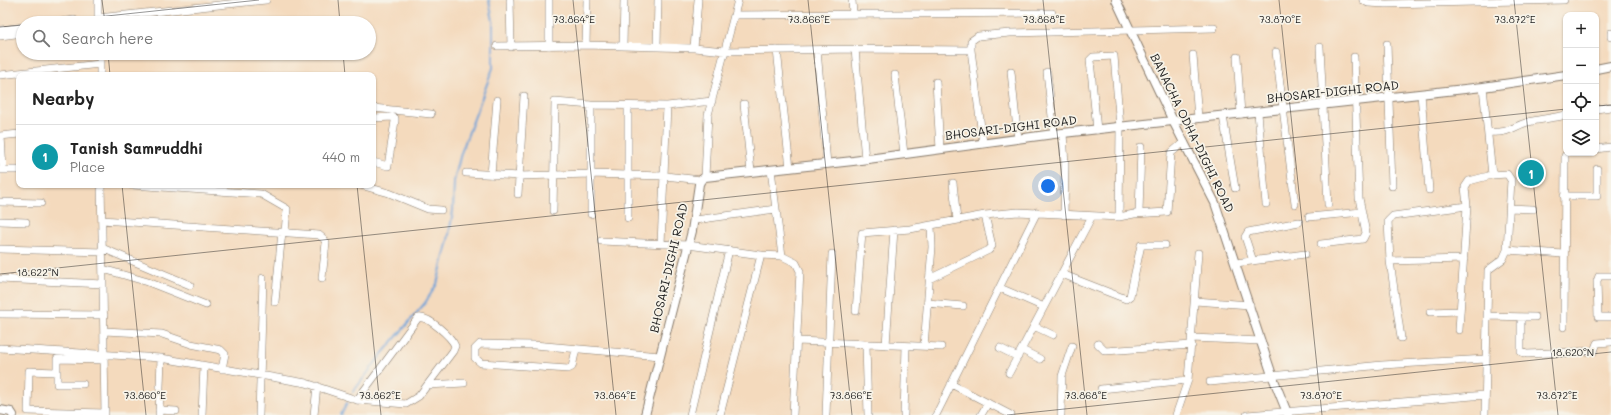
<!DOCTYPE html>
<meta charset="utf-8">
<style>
:root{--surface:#fff;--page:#f6f6f6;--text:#222;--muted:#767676;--line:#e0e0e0;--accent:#b5179e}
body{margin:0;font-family:Mali,sans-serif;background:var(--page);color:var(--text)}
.controls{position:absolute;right:12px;top:12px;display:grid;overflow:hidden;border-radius:8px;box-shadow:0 1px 3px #0004}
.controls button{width:36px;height:36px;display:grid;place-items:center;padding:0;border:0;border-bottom:1px solid var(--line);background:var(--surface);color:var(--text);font:20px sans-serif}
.you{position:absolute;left:1048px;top:186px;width:14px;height:14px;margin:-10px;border:3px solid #fff;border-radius:50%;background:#1a73e8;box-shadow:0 0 0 6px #1a73e833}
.badge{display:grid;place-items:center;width:26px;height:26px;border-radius:50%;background:var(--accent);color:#fff;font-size:13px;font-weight:700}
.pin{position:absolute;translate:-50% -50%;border:2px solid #fff;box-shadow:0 1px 4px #0006}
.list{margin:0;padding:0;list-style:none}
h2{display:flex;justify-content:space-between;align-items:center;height:52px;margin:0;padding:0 16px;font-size:17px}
h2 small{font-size:13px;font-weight:400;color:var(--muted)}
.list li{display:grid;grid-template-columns:26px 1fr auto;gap:12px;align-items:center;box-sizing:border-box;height:64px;padding:0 16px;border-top:1px solid var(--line)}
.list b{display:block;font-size:15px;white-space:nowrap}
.list p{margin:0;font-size:13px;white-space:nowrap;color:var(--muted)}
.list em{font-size:13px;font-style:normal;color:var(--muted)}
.icon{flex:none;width:22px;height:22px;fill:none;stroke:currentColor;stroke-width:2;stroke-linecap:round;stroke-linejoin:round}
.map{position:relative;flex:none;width:1611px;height:415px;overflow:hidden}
.search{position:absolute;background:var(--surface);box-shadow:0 1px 3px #0004;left:16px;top:16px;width:360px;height:44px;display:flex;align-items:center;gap:10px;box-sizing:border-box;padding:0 14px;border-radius:22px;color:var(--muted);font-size:15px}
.panel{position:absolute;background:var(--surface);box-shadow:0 1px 3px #0004;left:16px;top:72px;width:360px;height:116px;border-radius:8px}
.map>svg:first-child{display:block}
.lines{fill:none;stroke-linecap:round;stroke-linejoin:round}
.stream{stroke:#6ba1d8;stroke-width:2}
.minor-casing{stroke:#887b6c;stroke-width:8}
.tertiary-casing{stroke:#887b6c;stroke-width:10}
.minor{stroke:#fff;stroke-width:7}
.tertiary{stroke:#fff;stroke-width:8}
.ticks{fill:none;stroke:#1c1c1c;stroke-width:1;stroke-opacity:0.45}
.labels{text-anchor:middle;stroke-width:3.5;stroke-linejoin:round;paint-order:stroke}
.street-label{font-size:12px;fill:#1c1c1c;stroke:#f7f3e8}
.ticks-label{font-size:10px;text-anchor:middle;fill:#1c1c1c;stroke:#f7f3e8;stroke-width:3.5;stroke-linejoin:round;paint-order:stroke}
</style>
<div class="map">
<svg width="1611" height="415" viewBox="0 0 1611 415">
<rect width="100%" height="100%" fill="#f7f3e8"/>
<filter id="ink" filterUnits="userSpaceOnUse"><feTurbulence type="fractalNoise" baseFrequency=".025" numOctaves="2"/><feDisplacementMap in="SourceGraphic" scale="8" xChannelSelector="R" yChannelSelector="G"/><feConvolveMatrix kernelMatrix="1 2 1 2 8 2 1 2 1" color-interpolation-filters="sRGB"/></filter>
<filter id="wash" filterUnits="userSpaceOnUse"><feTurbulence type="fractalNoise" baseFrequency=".012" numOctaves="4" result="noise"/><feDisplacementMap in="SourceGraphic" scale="16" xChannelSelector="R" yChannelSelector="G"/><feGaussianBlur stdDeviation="0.9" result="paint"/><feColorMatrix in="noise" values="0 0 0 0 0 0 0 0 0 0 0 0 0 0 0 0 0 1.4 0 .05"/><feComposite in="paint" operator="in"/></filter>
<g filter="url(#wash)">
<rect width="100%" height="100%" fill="#f4dabd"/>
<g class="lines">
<path class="stream" d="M353,392L382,354L425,303L437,284L448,240L453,211L454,181L461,153L493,68V21L489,0
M341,415L347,403"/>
</g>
</g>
<g filter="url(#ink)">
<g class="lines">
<defs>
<path id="minor" d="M98,0V23
M510,0L511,47
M852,0L853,14
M1363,0L1368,3L1386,4L1564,0
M734,15L1052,13
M98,18L266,0
M54,23L74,20
M0,30L23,27
M1611,33V37
M0,36L23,33
M1387,44L1392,186
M586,45L587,0
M497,46L586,45L694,48L725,51L855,49L971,50L983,143
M549,46V0
M623,46L624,0
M657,46L658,0
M1320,47L1328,204
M694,48L698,0
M855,49L865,159
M777,50L790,168
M817,50L827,164
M971,50V41L978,36L1010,33L1214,28
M1276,52L1295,204
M100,53V75
M1193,55L1198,118
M1237,57L1241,114
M1011,72L1018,139
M1047,72L1054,134
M0,75L100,64
M895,75L904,154
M936,82L940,149
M1483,87L1492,175L1507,174L1511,180L1507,250
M1421,94L1429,190
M744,104L751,172
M591,105V214
M373,108L431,114
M1596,109L1611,107
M1258,113L1266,204
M1223,116L1235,188
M373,118L392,117L395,118V121L388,166L373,162
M1488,132C1509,134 1511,127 1528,122C1540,119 1554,118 1566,115
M1063,133L1065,165L1064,215
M0,136L19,134
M1,136L3,170
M1596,149L1611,147
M0,170H19
M771,170L782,256
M466,173L519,176L590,174L665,176L701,180
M491,175L497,100
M705,177L708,115L738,0
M953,183L957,220
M132,185L261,194L287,209L285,232
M360,185L389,193L428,209L441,210
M518,194L524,96
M1564,196H1597V169
M0,202L41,203
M1510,208L1533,209
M553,211L555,102L591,105L667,106L712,101
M1139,213L1141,147
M1119,217L1134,214L1167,212L1171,153L1184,142
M1309,217L1362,212
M628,218V106
M102,220L319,235L324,239L326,243L322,278
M695,220L776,209
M0,221L26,222
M601,241L688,245L761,255L782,256L796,263L800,271L793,415
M661,244L667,106
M1321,244L1363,239L1366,233L1359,198L1354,57
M102,248L190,285
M0,249L103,252
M1253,261L1245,237L1248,232L1299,222
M1390,261L1464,259
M1236,263L1305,254
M103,269L148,282L206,305
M1062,274L1126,299L1130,296L1141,245H1165
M1611,276H1599L1597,281L1598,317H1611
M0,279L103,284L101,185
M929,279L989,250L992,246L985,215
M103,284L105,415
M1000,288L1044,307
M1195,301L1250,305
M275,302L282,232
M927,303L963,306
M856,311L862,233L910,229L985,215L1018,212L1119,217L1120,127L1114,56L1093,57L1090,60L1097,130
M1430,312L1459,311
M0,314L104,315
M1487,316L1535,317
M1521,317V352L1527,354L1594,351L1597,343L1611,342
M1034,326L1053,335
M1564,327L1565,156
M1459,330L1467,206L1465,187L1469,181L1492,175
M104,331L162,334L191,344L221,350L225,354L222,369
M1192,338L1261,341
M1401,338L1390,261L1388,221L1393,216L1467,206
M797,341L941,347
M1098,344L1105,351L1192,345
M866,345L868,415
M886,345L894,230
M924,346L932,247L931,226
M0,348L161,358L306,383L357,400L406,404L419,396L453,351L455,346C452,338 428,315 418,318L357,400
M1000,348L1018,357
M576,349L572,367L568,369L481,363L475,358V349L480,344L534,345L660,356
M1022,350L1040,359
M57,372L29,371L28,411L105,413
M1009,373L1092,216
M1210,382L1382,365L1486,359
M83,384H57V359L104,360
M951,384L1011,415
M428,385L464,383
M1101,389L1188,380
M159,410L176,411
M159,415L161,358
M202,415L204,366
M259,415L263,278
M314,415L317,386
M690,415L729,250
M720,415L761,255
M826,415L832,254
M904,415L906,346
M936,415L1037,212
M981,415L988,403
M1061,415L1062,376L1072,346
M1176,415L1188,380L1198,253
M1247,415L1485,395
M1485,415L1488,270L1503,259L1507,250L1563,254"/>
<path id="tertiary" d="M1116,0L1173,121L1215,203L1272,375L1288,415
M1596,69L1611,66
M0,410L11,412L13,415
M645,415L692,231L699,184L701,180L705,177L853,161L1054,134L1483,87L1566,75"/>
</defs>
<use href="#minor" class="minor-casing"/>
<use href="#tertiary" class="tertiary-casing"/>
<use href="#minor" class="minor"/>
<use href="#tertiary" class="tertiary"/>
</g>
</g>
<path class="ticks" d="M102,0L105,23M338,0L340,23M573,0L616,415M808,0L852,415M1043,0L1087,415M1279,0L1322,415M1514,0L1558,415M40,23L259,0M0,27L23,25M108,53L110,75M343,53L345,75M1596,106L1611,105M122,185L146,415M357,185L381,415M0,274L1566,109M1007,415L1611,352"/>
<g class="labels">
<g class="street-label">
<text transform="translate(1333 92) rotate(-6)" y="4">BHOSARI-DIGHI ROAD</text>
<text transform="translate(1011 128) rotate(-7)" y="4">BHOSARI-DIGHI ROAD</text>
<text transform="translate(1192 133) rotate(64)" y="4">BANACHA ODHA-DIGHI ROAD</text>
<text transform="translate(669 268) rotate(-77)" y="4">BHOSARI-DIGHI ROAD</text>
</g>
</g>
<g class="ticks-label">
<text x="574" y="23">73.864°E</text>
<text x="809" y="23">73.866°E</text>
<text x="1044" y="23">73.868°E</text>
<text x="1280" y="23">73.870°E</text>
<text x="1515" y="23">73.872°E</text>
<text x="38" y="276">18.622°N</text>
<text x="1573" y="356">18.620°N</text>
<text x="145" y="399">73.860°E</text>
<text x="380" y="399">73.862°E</text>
<text x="615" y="399">73.864°E</text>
<text x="851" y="399">73.866°E</text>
<text x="1086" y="399">73.868°E</text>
<text x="1321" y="399">73.870°E</text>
<text x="1557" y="399">73.872°E</text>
</g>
</svg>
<div class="controls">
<button>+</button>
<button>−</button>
<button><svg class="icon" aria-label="locate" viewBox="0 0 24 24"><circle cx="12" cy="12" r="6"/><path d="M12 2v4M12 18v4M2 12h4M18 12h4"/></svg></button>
<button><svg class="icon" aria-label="layers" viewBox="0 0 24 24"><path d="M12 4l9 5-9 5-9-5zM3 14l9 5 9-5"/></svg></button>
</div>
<div class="you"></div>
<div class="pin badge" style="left:1531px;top:173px;background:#0f9aa8">1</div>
<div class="search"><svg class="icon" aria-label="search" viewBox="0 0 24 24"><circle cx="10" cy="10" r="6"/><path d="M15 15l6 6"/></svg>Search here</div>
<section class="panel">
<h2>Nearby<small></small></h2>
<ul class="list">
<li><span class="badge" style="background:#0f9aa8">1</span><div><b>Tanish Samruddhi</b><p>Place</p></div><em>440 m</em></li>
</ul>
</section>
</div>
